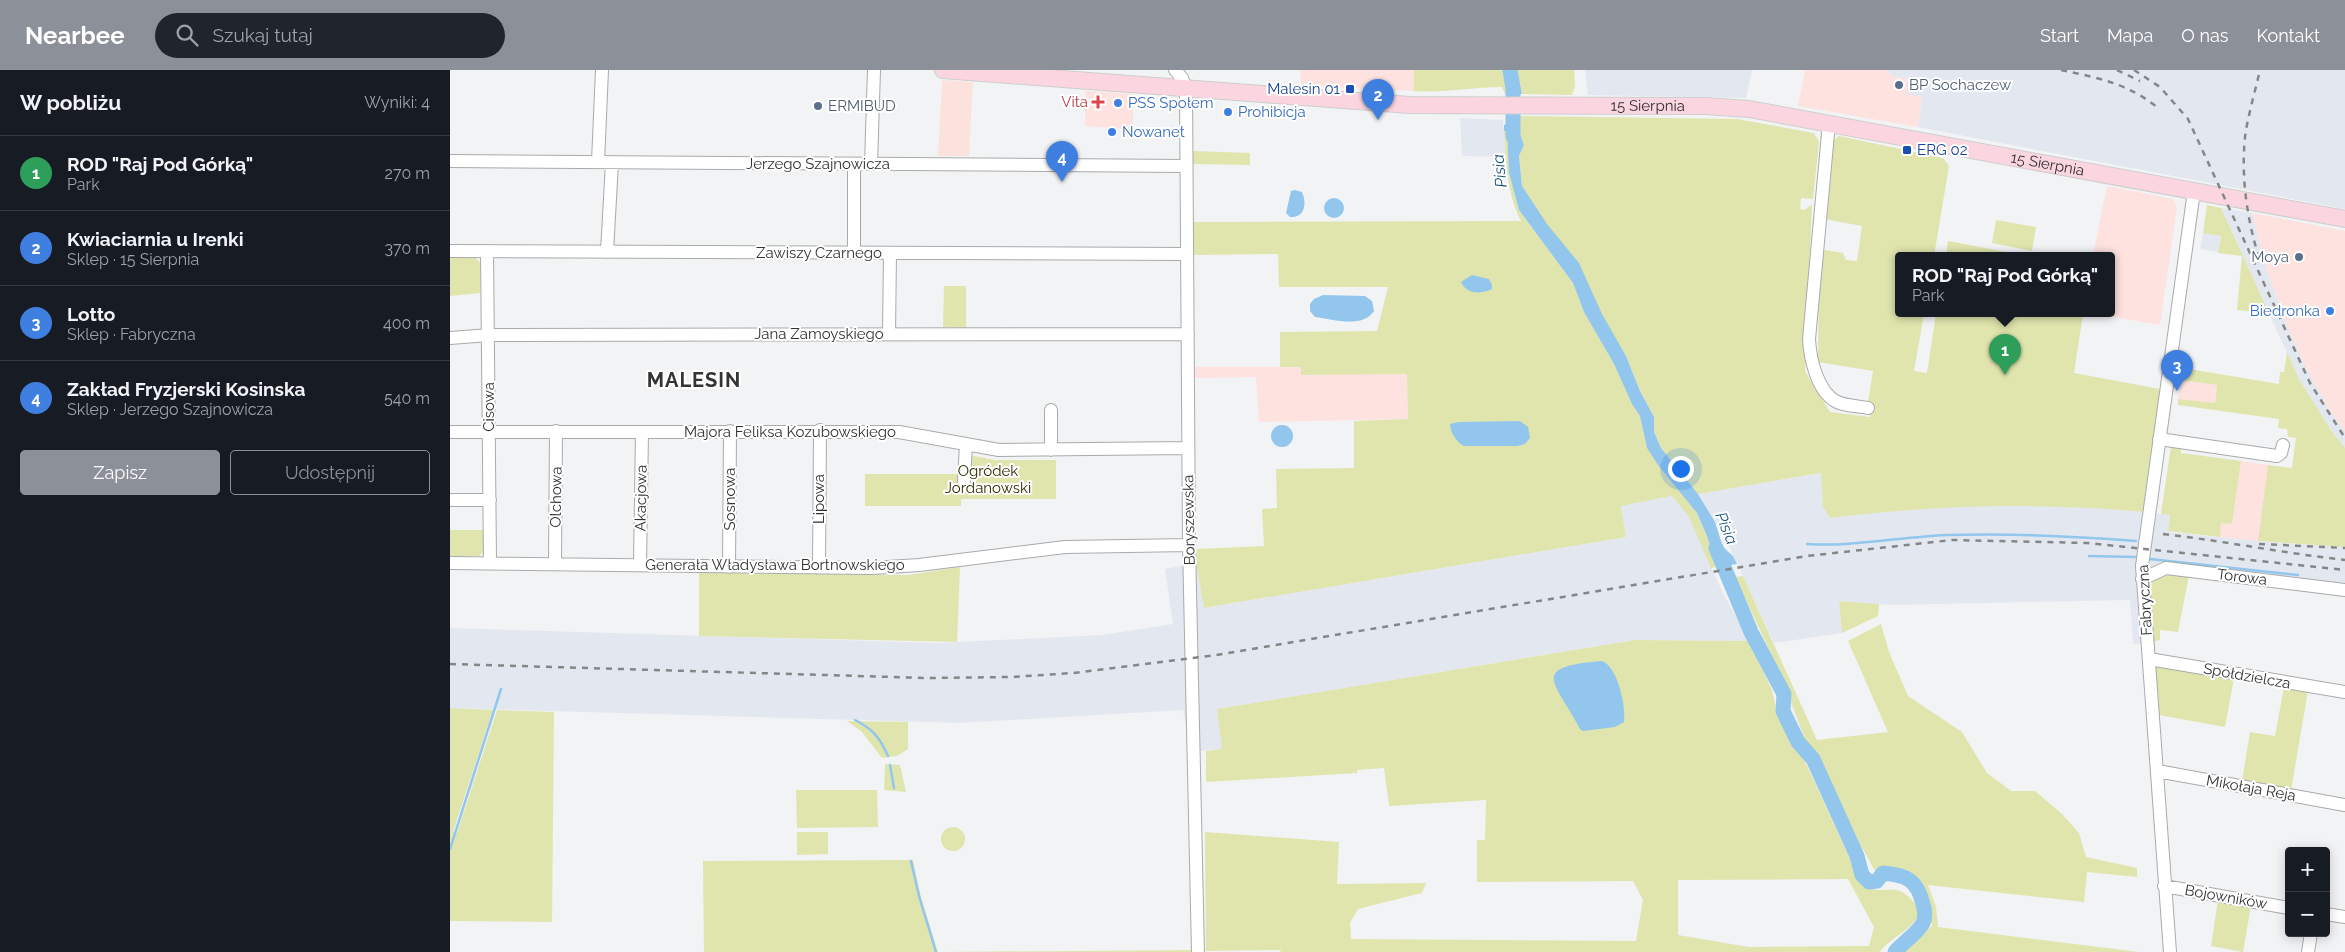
<!DOCTYPE html>
<html lang="pl">
<meta charset="utf-8">
<style>
:root{--surface:#171b24;--page:#20242c;--text:#f1f3f6;--muted:#9ea1a6;--line:#363941;--accent:#8c9099}
body{margin:0;font-family:Raleway,sans-serif;background:var(--page);color:var(--text)}
.controls{position:absolute;right:15px;bottom:15px;display:grid;overflow:hidden;border-radius:5px;box-shadow:0 2px 12px #0003}
.controls button{width:45px;height:45px;display:grid;place-items:center;padding:0;border:0;border-bottom:1px solid var(--line);background:var(--surface);color:var(--text);font:25px sans-serif}
.you{position:absolute;left:1230px;top:398px;width:18px;height:18px;margin:-12px;border:4px solid #fff;border-radius:50%;background:#1a73e8;box-shadow:0 0 0 8px #1a73e833}
.badge{display:grid;place-items:center;width:32px;height:32px;border-radius:50%;background:var(--accent);color:#fff;font-size:16px;font-weight:700}
.pin{position:absolute;translate:-50% -41px;filter:drop-shadow(0 1px 2px #0008)}
.pin::after{content:'';position:absolute;top:26px;width:18px;height:15px;background:inherit;clip-path:polygon(0 0,100% 0,50% 100%)}
.popup{position:absolute;left:1445px;top:182px;width:220px;height:65px;box-sizing:border-box;display:grid;place-content:center;border-radius:5px;background:var(--surface);filter:drop-shadow(0 1px 4px #0005);font-size:16px;white-space:nowrap;color:var(--muted)}
.popup b{font-size:19px;color:var(--text)}
.popup::after{content:'';position:absolute;left:50%;top:100%;margin-left:-10px;border:10px solid transparent;border-top-color:var(--surface)}
.list{margin:0;padding:0;list-style:none}
h2{display:flex;justify-content:space-between;align-items:center;height:65px;margin:0;padding:0 20px;font-size:21px}
h2 small{font-size:16px;font-weight:400;color:var(--muted)}
.list li{display:grid;grid-template-columns:32px 1fr auto;gap:15px;align-items:center;box-sizing:border-box;height:75px;padding:0 20px;border-top:1px solid var(--line)}
.list b{display:block;font-size:19px;white-space:nowrap}
.list p{margin:0;font-size:16px;white-space:nowrap;color:var(--muted)}
.list em{font-size:16px;font-style:normal;color:var(--muted)}
.actions{display:flex;gap:10px;padding:15px 20px}
.actions a{flex:1;padding:11px 0;border:1px solid var(--accent);border-radius:5px;text-align:center;font-size:18px;color:var(--accent)}
.actions .main{background:var(--accent);color:#fff}
.icon{flex:none;width:28px;height:28px;fill:none;stroke:currentColor;stroke-width:2;stroke-linecap:round;stroke-linejoin:round}
.map{position:relative;flex:none;width:1895px;height:882px;overflow:hidden}
header{display:flex;align-items:center;gap:30px;box-sizing:border-box;height:70px;padding:0 25px;background:var(--accent);color:#fff}
header strong{font-size:24px}
nav{display:flex;gap:28px;margin-inline-start:auto;font-size:18px}
.search{width:350px;height:45px;background:var(--page);display:flex;align-items:center;gap:12px;box-sizing:border-box;padding:0 18px;border-radius:28px;color:var(--muted);font-size:19px}
main{display:flex}
aside{flex:1;background:var(--surface)}
.map>svg:first-child{display:block}
.commercial{fill:#fde2df}
.built{fill:#e3e8f0}
.education{fill:#fce2dc}
.green{fill:#e0e5ae;fill-rule:evenodd}
.water{fill:#92c6ed}
.lines{fill:none;stroke-linecap:round;stroke-linejoin:round}
.stream{stroke:#92c6ed;stroke-width:2.5}
.river{stroke:#92c6ed;stroke-width:15}
.minor-casing{stroke:#a9aaab;stroke-width:14}
.major-casing{stroke:#cecece;stroke-width:18}
.minor{stroke:#fff;stroke-width:12}
.major{stroke:#fbd6e0;stroke-width:16}
.rail{stroke:#858686;stroke-width:2.5;stroke-dasharray:6 6;stroke-linecap:butt}
.service-dot{fill:#5c6f8a;stroke:#fff;stroke-width:2}
.transit-dot{fill:#1a4fb4;stroke:#fff;stroke-width:2}
.health-dot{fill:#e0444e;stroke:#fff;stroke-width:2}
.shop-dot{fill:#3f7fe0;stroke:#fff;stroke-width:2}
.labels{text-anchor:middle;stroke-width:4;stroke-linejoin:round;paint-order:stroke}
.service-label{font-size:15px;fill:#4e5e75;stroke:#fff;text-anchor:start}
.transit-label{font-size:15px;fill:#164399;stroke:#fff;text-anchor:end}
.health-label{font-size:15px;fill:#be3a42;stroke:#fff;text-anchor:end}
.shop-label{font-size:15px;fill:#366cbe;stroke:#fff;text-anchor:start}
.street-label{font-size:15px;fill:#313232;stroke:#fff}
.park-label{font-size:15px;fill:#2b2d00;stroke:#fff}
.water-label{font-size:16px;font-style:italic;fill:#1b567c;stroke:#fff}
.district-label{font-size:20px;font-weight:bold;letter-spacing:1px;fill:#343435;stroke:#fff}
</style>
<header>
<strong>Nearbee</strong>
<div class="search"><svg class="icon" aria-label="search" viewBox="0 0 24 24"><circle cx="10" cy="10" r="6"/><path d="M15 15l6 6"/></svg>Szukaj tutaj</div>
<nav><a>Start</a><a>Mapa</a><a>O nas</a><a>Kontakt</a></nav>
</header>
<main>
<aside>
<h2>W pobliżu<small>Wyniki: 4</small></h2>
<ul class="list">
<li><span class="badge" style="background:#2e9e5b">1</span><div><b>ROD &quot;Raj Pod Górką&quot;</b><p>Park</p></div><em>270 m</em></li>
<li><span class="badge" style="background:#3f7fe0">2</span><div><b>Kwiaciarnia u Irenki</b><p>Sklep · 15 Sierpnia</p></div><em>370 m</em></li>
<li><span class="badge" style="background:#3f7fe0">3</span><div><b>Lotto</b><p>Sklep · Fabryczna</p></div><em>400 m</em></li>
<li><span class="badge" style="background:#3f7fe0">4</span><div><b>Zakład Fryzjerski Kosinska</b><p>Sklep · Jerzego Szajnowicza</p></div><em>540 m</em></li>
</ul>
<div class="actions"><a class="main">Zapisz</a><a>Udostępnij</a></div>
</aside>
<div class="map">
<svg width="1895" height="882" viewBox="0 0 1895 882">
<rect width="100%" height="100%" fill="#f2f3f4"/>
<path class="commercial" d="M850,0H964V21L859,16L858,14H851Z
M1355,0H1437L1442,6L1459,9L1472,27L1468,57L1348,36Z
M635,21L683,24V60L635,56Z
M1657,116L1723,129L1727,137L1710,255L1646,244H1661V186H1643Z
M1802,143L1895,161V362L1878,338L1856,298L1835,250L1816,198Z
M745,297H851V305L957,303L958,349L809,352L806,307L745,308Z
M1731,310L1767,315L1765,334L1728,329Z
M1791,391L1818,395L1808,471L1770,467L1771,452L1782,453Z"/>
<path class="built" d="M1135,0H1302L1296,28L1138,25Z
M1437,0H1895V139L1468,57L1472,27L1456,24L1458,9L1442,6Z
M1010,48L1053,50L1056,87L1012,86Z
M1771,138L1802,143L1816,198L1835,250L1856,298L1878,338L1895,362V378L1881,360L1849,309Z
M1753,163L1771,166L1768,182L1750,179Z
M1372,403L1373,437L1380,448L1454,439L1537,435L1643,437L1694,442L1687,496L1693,573L1683,574L1680,530L1442,535L1389,531L1392,563L1324,573L1276,470L1248,424Z
M1222,426L1239,447L1272,521L1299,571L1185,570L767,639L773,679L750,681L748,590L746,581L740,683L737,684L736,656L733,640L510,653L0,638V558L488,573L652,565L723,554L715,499L746,493L755,538L1176,467L1171,436Z
M1703,443L1720,445L1719,462L1817,472L1895,477V515L1697,500Z"/>
<path class="education" d="M492,10L523,12L519,86H488Z"/>
<path class="green" d="M964,0H1057V24H1055L1052,17C1022,17 994,23 964,21Z
M1067,0H1124L1125,16L1122,25L1072,24Z
M1069,46L1287,49L1364,63L1369,72L1363,129L1351,128L1350,139L1355,140L1362,134L1355,301L1380,342L1420,347L1422,333L1418,332L1423,301L1368,292L1369,187L1375,180L1393,183L1396,190L1407,191L1412,156L1374,149L1382,72L1389,66L1493,88L1499,96L1484,186H1449V244H1474L1464,301L1477,303L1486,244H1633L1624,303L1710,319L1694,442C1589,432 1485,435 1380,448L1373,437L1371,403L1248,424L1211,378L1204,362V347L1190,321L1176,286L1072,116L1069,86L1074,75L1069,61Z
M1054,61H1057L1059,103L1069,140L1123,213L1134,242L1164,294L1182,334L1190,346L1197,378L1247,443L1257,466L1267,497L1261,498L1239,447L1222,426L1171,436L1176,467L754,538L746,493V479L814,476L812,439L827,438L826,399L904,398V351L958,349L957,304L851,305V297H830V262L927,261L938,217H829L828,184L743,185L742,152L1071,151C1057,123 1056,93 1054,61Z
M742,81L800,83V95L742,94Z
M1757,135L1771,138L1819,243L1787,240L1792,186L1768,183L1771,166L1753,163Z
M1546,150L1586,157L1582,181L1542,173Z
M1498,171L1504,172L1577,186H1496Z
M0,187H25L30,193V223L0,226Z
M494,216H516V258L493,257Z
M1837,282L1849,309L1881,360L1895,378V477L1808,471L1818,395L1842,398L1846,368L1838,367L1837,359L1828,358L1829,349L1728,335V329L1765,333L1767,315L1731,310L1733,298L1829,314L1830,302H1834Z
M1721,376L1731,377V383L1791,391L1782,454L1771,453L1770,467L1718,461L1720,445L1711,444Z
M519,385L545,390H606V429H511V436H415V404H511Z
M0,460H34V481L29,486H0Z
M510,497L507,572L249,566V503L458,505Z
M1719,502L1739,505L1728,562L1710,560V570L1705,571L1706,585L1698,523L1700,509Z
M1293,506L1367,670L1438,662L1398,571L1431,554L1439,582L1458,626L1512,662L1537,703L1561,721H1585L1612,744L1629,763L1636,787L1687,798V807L1637,802L1634,832L1478,815L1486,837L1488,857L1689,882H1452C1464,876 1471,864 1482,856L1473,814L1460,804L1432,798L1426,803L1413,779L1405,770L1366,686L1357,675L1330,603L1285,507Z
M1389,531L1429,534L1428,546L1392,563Z
M1185,570L1299,571L1322,620L1328,647L1353,687L1412,815C1439,829 1445,805 1470,840C1467,858 1440,867 1430,882H831L830,880L756,881L755,762L889,772L887,814L976,813L972,823L908,839L900,853L901,869L1186,871L1193,830L1183,811L1027,812V770H1035L1036,730L939,736L934,698L907,700V703L756,712V681L772,679L767,639ZM1398,809L1424,857L1419,876L1299,877L1228,865V810Z
M1705,595L1784,608L1775,657L1709,645Z
M1834,617L1858,621L1841,720L1792,711L1800,662L1825,666Z
M0,638L43,640L3,762L7,763L47,640L104,642L102,852L0,851Z
M397,651L458,652V679L447,686L432,688L412,662Z
M435,694L450,695L456,722L434,720Z
M346,720H427L428,757L347,758Z
M491 769a12 12 0 1 1 24 0a12 12 0 1 1-24 0Z
M347,762H378V784L347,785Z
M463,790L471,827L488,882L741,880L743,882H254L253,791Z
M1768,830L1801,836L1793,882L1761,876Z"/>
<path class="water" d="M1057,0H1067L1072,24H1057Z
M1057,46H1069V61L1074,75L1069,86L1072,116L1097,154L1129,193L1152,244L1176,286L1190,321L1204,347V362L1211,378L1248,424L1265,452L1273,477L1283,486L1287,494L1267,497L1257,466L1247,443L1208,395L1197,378L1190,346L1182,334L1164,294L1134,242L1123,213L1069,140L1059,103L1057,61H1054V55L1057,54Z
M845,120L852,122C857,133 855,148 840,147L836,143L841,121Z
M874 138a10 10 0 1 1 20 0a10 10 0 1 1-20 0Z
M1022,205L1039,209L1042,215V219C1031,224 1017,225 1011,212Z
M873,225L915,226L922,231L924,241C912,259 883,249 865,247L860,241V234L864,229Z
M1070,351L1078,357L1080,368L1075,374L1067,376H1014C1007,373 1000,362 1000,354L1009,352Z
M821 366a11 11 0 1 1 22 0a11 11 0 1 1-22 0Z
M1152,591C1168,597 1176,636 1174,652L1165,657L1133,661L1130,659C1105,611 1078,597 1152,591Z"/>
<g class="lines">
<path class="stream" d="M1357,474C1401,477 1451,467 1497,465C1560,463 1623,466 1686,471
M1639,486L1686,487
M1700,489L1848,505
M405,650C423,659 430,668 438,686
M440,695L444,718
M0,779L51,619
M461,791L469,826L486,882"/>
<path class="river" d="M1060,0L1063,19V66
M1266,478L1301,562L1334,624L1333,641L1348,672L1363,689L1407,786L1412,805L1419,812L1427,811L1433,803C1457,805 1467,810 1473,834C1475,841 1476,847 1473,853C1466,865 1453,872 1445,882"/>
<defs>
<path id="minor" d="M725,0L732,8L736,18L739,475L748,882
M1379,53L1359,269C1360,288 1367,322 1387,332C1396,336 1408,336 1418,338
M0,91L736,96
M148,92L152,0
M404,94V183
M421,94L424,0
M0,181L737,184
M37,181L40,492
M157,182L162,93
M439,264L440,183
M0,268L39,265L738,264
M601,340V380
M0,362H449L549,380L738,378
M1709,369L1827,386L1831,383L1833,375
M514,411L516,374
M0,430H40
M105,492L106,361
M0,493L422,498L469,495L615,477L739,475
M190,495L192,362
M279,497L280,361
M369,497L370,360
M1692,509L1716,498L1895,520
M1699,589L1895,622
M1707,701L1895,735
M1714,816L1839,838
M1876,844L1895,847
M1720,882L1692,496L1744,121
M1858,882L1861,863"/>
<g id="major">
<path id="s1" d="M493,0L960,35L1255,36L1299,39L1895,149"/>
</g>
</defs>
<use href="#minor" class="minor-casing"/>
<use href="#major" class="major-casing"/>
<use href="#minor" class="minor"/>
<use href="#major" class="major"/>
<path class="rail" d="M1611,0C1649,8 1676,13 1707,37
M1667,0L1690,11
M1684,0L1710,17L1738,49L1860,313L1895,368
M1809,188C1797,149 1791,108 1795,67C1798,45 1805,22 1810,0
M1713,464C1774,471 1833,483 1895,490
M1809,474L1895,478
M0,594L477,608L562,607L623,603L766,585L1357,486L1502,470L1638,473L1895,500"/>
</g>
<g class="service-dot">
<circle cx="1449" cy="15" r="5"/>
<circle cx="368" cy="36" r="5"/>
<circle cx="1849" cy="187" r="5"/>
</g>
<g class="transit-dot">
<rect x="895" y="14" width="10" height="10" rx="2.5"/>
<rect x="1452" y="75" width="10" height="10" rx="2.5"/>
</g>
<path class="health-dot" d="M645.5 24.5h5v5h5v5h-5v5h-5v-5h-5v-5h5z"/>
<g class="shop-dot">
<circle cx="668" cy="33" r="5"/>
<circle cx="778" cy="42" r="5"/>
<circle cx="662" cy="62" r="5"/>
<circle cx="1880" cy="241" r="5"/>
</g>
<g class="labels">
<g class="service-label">
<text x="1459" y="20">BP Sochaczew</text>
<text x="378" y="41">ERMIBUD</text>
<text x="1839" y="192" text-anchor="end">Moya</text>
</g>
<g class="transit-label">
<text x="890" y="24">Malesin 01</text>
<text x="1467" y="85" text-anchor="start">ERG 02</text>
</g>
<g class="health-label">
<text x="638" y="37">Vita</text>
</g>
<g class="shop-label">
<text x="678" y="38">PSS Społem</text>
<text x="788" y="47">Prohibicja</text>
<text x="672" y="67">Nowanet</text>
<text x="1870" y="246" text-anchor="end">Biedronka</text>
</g>
<g class="street-label">
<text dy="5" stroke="none"><textPath href="#s1" startOffset="706">15 Sierpnia</textPath></text>
<text x="368" y="99">Jerzego Szajnowicza</text>
<text dy="5" stroke="none"><textPath href="#s1" startOffset="1111">15 Sierpnia</textPath></text>
<text x="369" y="188">Zawiszy Czarnego</text>
<text x="369" y="269">Jana Zamoyskiego</text>
<text transform="translate(39 337) rotate(-90)" y="5">Cisowa</text>
<text x="340" y="367">Majora Feliksa Kozubowskiego</text>
<text transform="translate(106 427) rotate(-89)" y="5">Olchowa</text>
<text transform="translate(191 428) rotate(-89)" y="5">Akacjowa</text>
<text transform="translate(280 429) rotate(-90)" y="5">Sosnowa</text>
<text transform="translate(369 429) rotate(-90)" y="5">Lipowa</text>
<text transform="translate(739 450) rotate(-91)" y="5">Boryszewska</text>
<text x="325" y="500">Generała Władysława Bortnowskiego</text>
<text transform="translate(1792 507) rotate(7)" y="5">Torowa</text>
<text transform="translate(1695 530) rotate(-93)" y="5">Fabryczna</text>
<text transform="translate(1797 606) rotate(10)" y="5">Spółdzielcza</text>
<text transform="translate(1801 718) rotate(10)" y="5">Mikołaja Reja</text>
<text transform="translate(1776 827) rotate(10)" y="5">Bojowników</text>
</g>
<g class="park-label">
<text x="538" y="406">Ogródek<tspan x="538" dy="17">Jordanowski</tspan></text>
</g>
<g class="water-label">
<text transform="translate(1049 101) rotate(-96)" y="6">Pisia</text>
<text transform="translate(1277 458) rotate(67)" y="6">Pisia</text>
</g>
<g class="district-label">
<text x="244" y="317">MALESIN</text>
</g>
</g>
</svg>
<div class="controls">
<button>+</button>
<button>−</button>
</div>
<div class="you"></div>
<div class="pin badge" style="left:1555px;top:305px;background:#2e9e5b">1</div>
<div class="popup"><b>ROD &quot;Raj Pod Górką&quot;</b>Park</div>
<div class="pin badge" style="left:928px;top:50px;background:#3f7fe0">2</div>
<div class="pin badge" style="left:1727px;top:321px;background:#3f7fe0">3</div>
<div class="pin badge" style="left:612px;top:112px;background:#3f7fe0">4</div>
</div>
</main>
